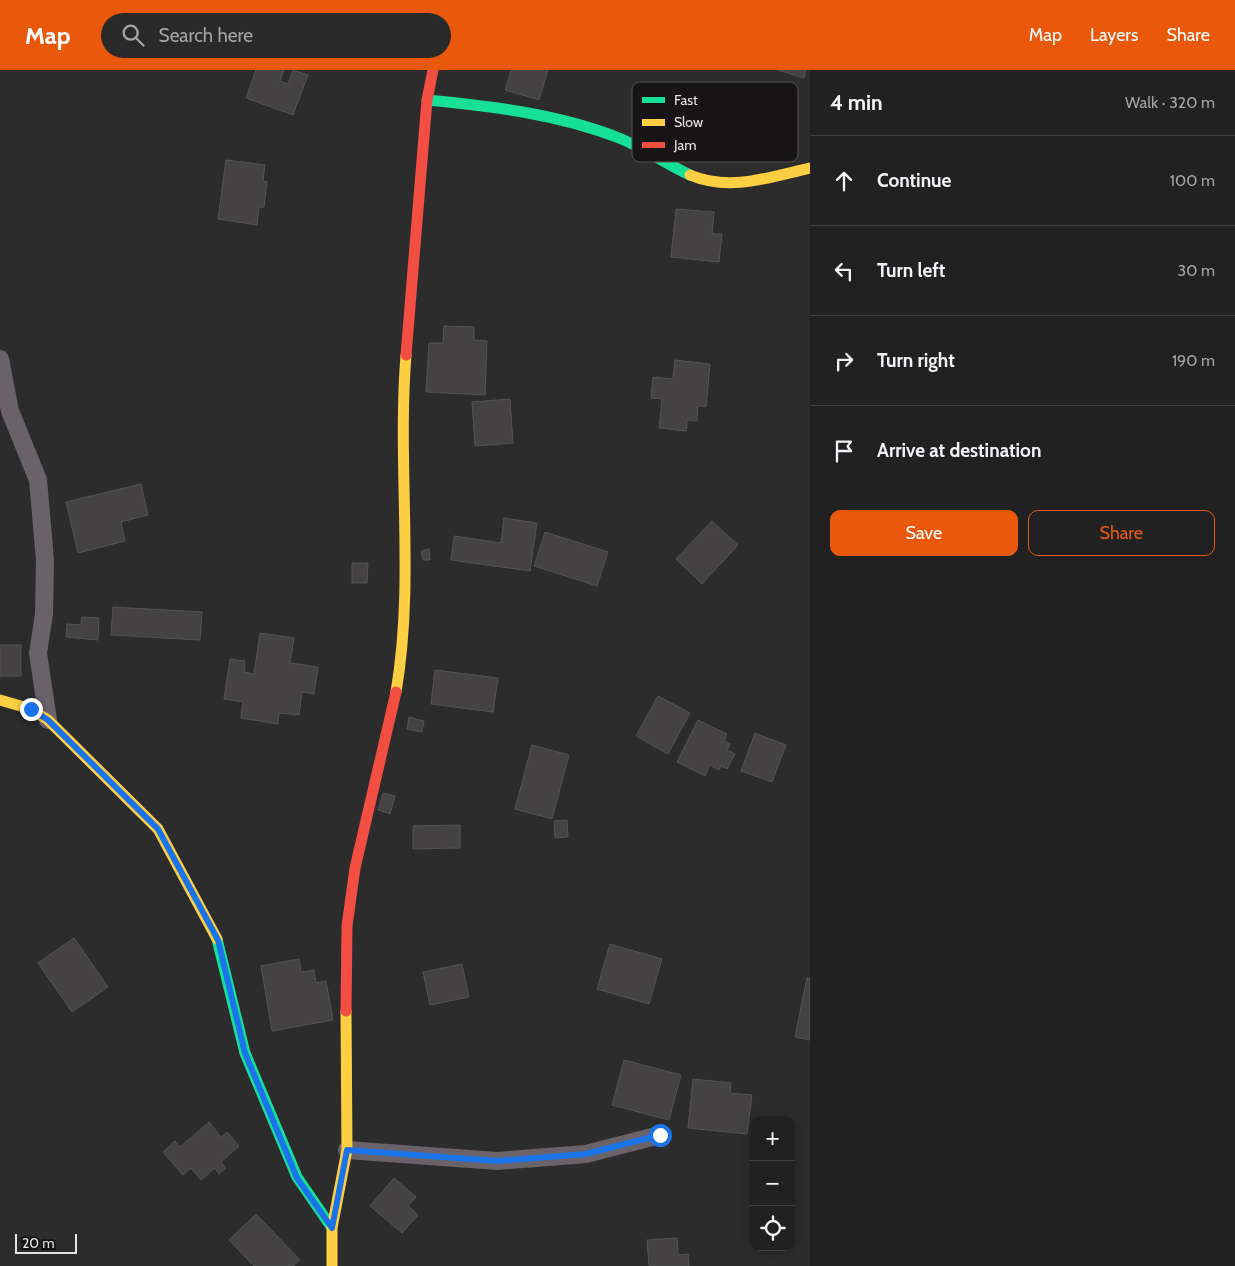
<!DOCTYPE html>
<meta charset="utf-8">
<style>
:root{--surface:#222122;--page:#2a292a;--text:#f1f3f6;--muted:#a2a3a5;--line:#3f3e40;--accent:#ea580c}
body{margin:0;font-family:Cabin,sans-serif;background:var(--page);color:var(--text)}
.controls{position:absolute;right:15px;bottom:15px;display:grid;overflow:hidden;border-radius:10px;box-shadow:0 2px 12px #0003}
.controls button{width:45px;height:45px;display:grid;place-items:center;padding:0;border:0;border-bottom:1px solid var(--line);background:var(--surface);color:var(--text);font:25px sans-serif}
.scale{position:absolute;left:15px;bottom:12px;width:62px;box-sizing:border-box;padding-left:5px;border:2px solid #e4e2e4;border-top:0;font-size:14px;line-height:18px;white-space:nowrap;color:#e4e2e4;-webkit-text-stroke:4px #161415;paint-order:stroke}
.stop{position:absolute;width:15px;height:15px;margin:-11px;border:4px solid #1a73e8;border-radius:50%;background:#fff}
.stop.end{background:#1a73e8;border-color:#fff;box-shadow:0 1px 5px #0008}
.list{margin:0;padding:0;list-style:none}
h2{display:flex;justify-content:space-between;align-items:center;height:65px;margin:0;padding:0 20px;font-size:21px}
h2 small{font-size:16px;font-weight:400;color:var(--muted)}
.list li{display:grid;grid-template-columns:32px 1fr auto;gap:15px;align-items:center;box-sizing:border-box;height:90px;padding:0 20px;border-top:1px solid var(--line)}
.list b{display:block;font-size:19px;white-space:nowrap}
.list em{font-size:16px;font-style:normal;color:var(--muted)}
.actions{display:flex;gap:10px;padding:15px 20px}
.actions a{flex:1;padding:11px 0;border:1px solid var(--accent);border-radius:10px;text-align:center;font-size:18px;color:var(--accent)}
.actions .main{background:var(--accent);color:#fff}
.icon{flex:none;width:28px;height:28px;fill:none;stroke:currentColor;stroke-width:2;stroke-linecap:round;stroke-linejoin:round}
.map{position:relative;flex:none;width:810px;height:1196px;overflow:hidden}
header{display:flex;align-items:center;gap:30px;box-sizing:border-box;height:70px;padding:0 25px;background:var(--accent);color:#fff}
header strong{font-size:24px}
nav{display:flex;gap:28px;margin-inline-start:auto;font-size:18px}
.search{width:350px;height:45px;background:var(--page);display:flex;align-items:center;gap:12px;box-sizing:border-box;padding:0 18px;border-radius:28px;color:var(--muted);font-size:19px}
main{display:flex}
aside{flex:1;background:var(--surface)}
.map>svg:first-child{display:block}
.building{fill:#444243;stroke:#555455}
.lines{fill:none;stroke-linecap:round;stroke-linejoin:round}
.street{stroke:#6a6269;stroke-width:18}
.fast{stroke:#16e098;stroke-width:11}
.slow{stroke:#ffcf43;stroke-width:11}
.jam{stroke:#f24e42;stroke-width:11}
.route{stroke:#1a73e8;stroke-width:6}
.key{fill:#161415;stroke:#545253;stroke-width:1}
.key-label{font-size:14px;fill:#e4e2e4}
</style>
<header>
<strong>Map</strong>
<div class="search"><svg class="icon" aria-label="search" viewBox="0 0 24 24"><circle cx="10" cy="10" r="6"/><path d="M15 15l6 6"/></svg>Search here</div>
<nav><a>Map</a><a>Layers</a><a>Share</a></nav>
</header>
<main>
<div class="map">
<svg width="810" height="1196" viewBox="0 0 810 1196">
<rect width="100%" height="100%" fill="#2d2c2d"/>
<path class="building" d="M256,0H284L280,11L288,14L293,0L308,5L293,45L246,28Z
M511,0H548L539,30L505,20Z
M778,0H806L804,8Z
M226,90L265,95L263,111L267,112L264,137H259L257,155L218,149Z
M676,139L714,142L712,164H722L719,192L671,187Z
M444,256L474,257V270L487,271L485,325L426,322L429,273H443Z
M675,290L710,294L706,337L698,336L697,351L687,350L686,361L659,358L662,329L651,328L653,307L673,309Z
M510,329L513,373L475,376L472,332Z
M141,414L148,445L121,452L125,471L78,483L66,432Z
M504,448L537,453L530,501L451,490L454,466L501,473Z
M712,451L738,475L702,514L676,489Z
M545,462L608,482L597,516L534,496Z
M429,479L430,490H423L421,481Z
M352,493H368L367,513H352Z
M113,537L202,542L200,570L111,565Z
M82,547L99,548L98,570L66,567L67,554L81,555Z
M260,563L294,568L290,593L318,597L314,624L302,622L299,645L279,643L278,654L241,648L243,632L224,629L230,589L245,591L244,602L254,604Z
M0,575H21V606H0Z
M435,600L498,608L493,642L431,634Z
M658,626L690,643L668,684L636,666Z
M409,647L424,651L422,662L407,659Z
M698,650L727,664L724,671L730,674L727,680L735,684L727,699L721,696L719,700L710,695L705,706L677,692Z
M755,663L786,675L772,712L741,701Z
M532,675L569,685L552,749L515,739Z
M383,723L395,726L390,744L378,740Z
M567,750L568,767L555,768L554,751Z
M460,755V778L413,779V756Z
M74,868L108,917L72,942L38,893Z
M610,874L662,889L649,934L597,919Z
M299,889L301,902L314,900L316,913L326,911L333,950L272,961L261,896Z
M462,894L469,927L430,935L423,902Z
M807,908L810,909V970L795,967Z
M624,990L681,1005L669,1050L612,1035Z
M693,1009L731,1013L730,1023L752,1025L747,1064L688,1058Z
M209,1052L221,1067L227,1062L239,1076L221,1092L226,1098L219,1104L215,1098L201,1110L191,1098L183,1105L163,1082L175,1071L180,1077Z
M394,1108L416,1127L408,1136L418,1145L402,1163L370,1136Z
M256,1144L300,1190L293,1196H254L229,1170Z
M677,1168L678,1185L688,1184L689,1196H649L647,1170Z"/>
<g class="lines">
<path class="street" d="M0,289L10,341L38,410L45,490L44,544L38,583L48,650
M347,1080L497,1091L586,1084L660,1065"/>
<path class="fast" d="M427,30C491,36 558,44 619,68C644,78 666,94 690,105
M217,869L245,983L297,1107L332,1158"/>
<path class="slow" d="M690,105C730,122 770,107 810,98
M396,622C415,511 397,397 406,285
M0,630L31,639L48,650L158,759L217,869
M332,1196V1158L347,1080L346,941"/>
<path class="jam" d="M406,285L427,30L433,0
M346,941L347,856L355,798L396,622"/>
</g>
<g class="lines">
<path class="route" d="M31,639L48,650L158,759L218,870L245,983L297,1108L332,1158L347,1080L497,1091L586,1084L660,1065"/>
</g>
<rect x="632" y="12" width="166" height="80" rx="8" class="key"/>
<rect x="642" y="27" width="23" height="6" fill="#16e098"/>
<rect x="642" y="49" width="23" height="7" fill="#ffcf43"/>
<rect x="642" y="72" width="23" height="6" fill="#f24e42"/>
<g class="key-label">
<text x="674" y="35">Fast</text>
<text x="674" y="57">Slow</text>
<text x="674" y="80">Jam</text>
</g>
</svg>
<div class="controls">
<button>+</button>
<button>−</button>
<button><svg class="icon" aria-label="locate" viewBox="0 0 24 24"><circle cx="12" cy="12" r="6"/><path d="M12 2v4M12 18v4M2 12h4M18 12h4"/></svg></button>
</div>
<div class="scale">20 m</div>
<div class="stop" style="left:660px;top:1065px"></div>
<div class="stop end" style="left:31px;top:639px"></div>
</div>
<aside>
<h2>4 min<small>Walk · 320 m</small></h2>
<ul class="list">
<li><svg class="icon" aria-label="ahead" viewBox="0 0 24 24"><path d="M12 20V5M6 11l6-6 6 6"/></svg><div><b>Continue</b></div><em>100 m</em></li>
<li><svg class="icon" aria-label="left" viewBox="0 0 24 24"><path d="M17 20v-9H6M10 6l-5 5 5 5"/></svg><div><b>Turn left</b></div><em>30 m</em></li>
<li><svg class="icon" aria-label="right" viewBox="0 0 24 24"><path d="M7 20v-9h11M14 6l5 5-5 5"/></svg><div><b>Turn right</b></div><em>190 m</em></li>
<li><svg class="icon" aria-label="arrive" viewBox="0 0 24 24"><path d="M6 21V4h12l-3 4 3 4H6"/></svg><div><b>Arrive at destination</b></div></li>
</ul>
<div class="actions"><a class="main">Save</a><a>Share</a></div>
</aside>
</main>
